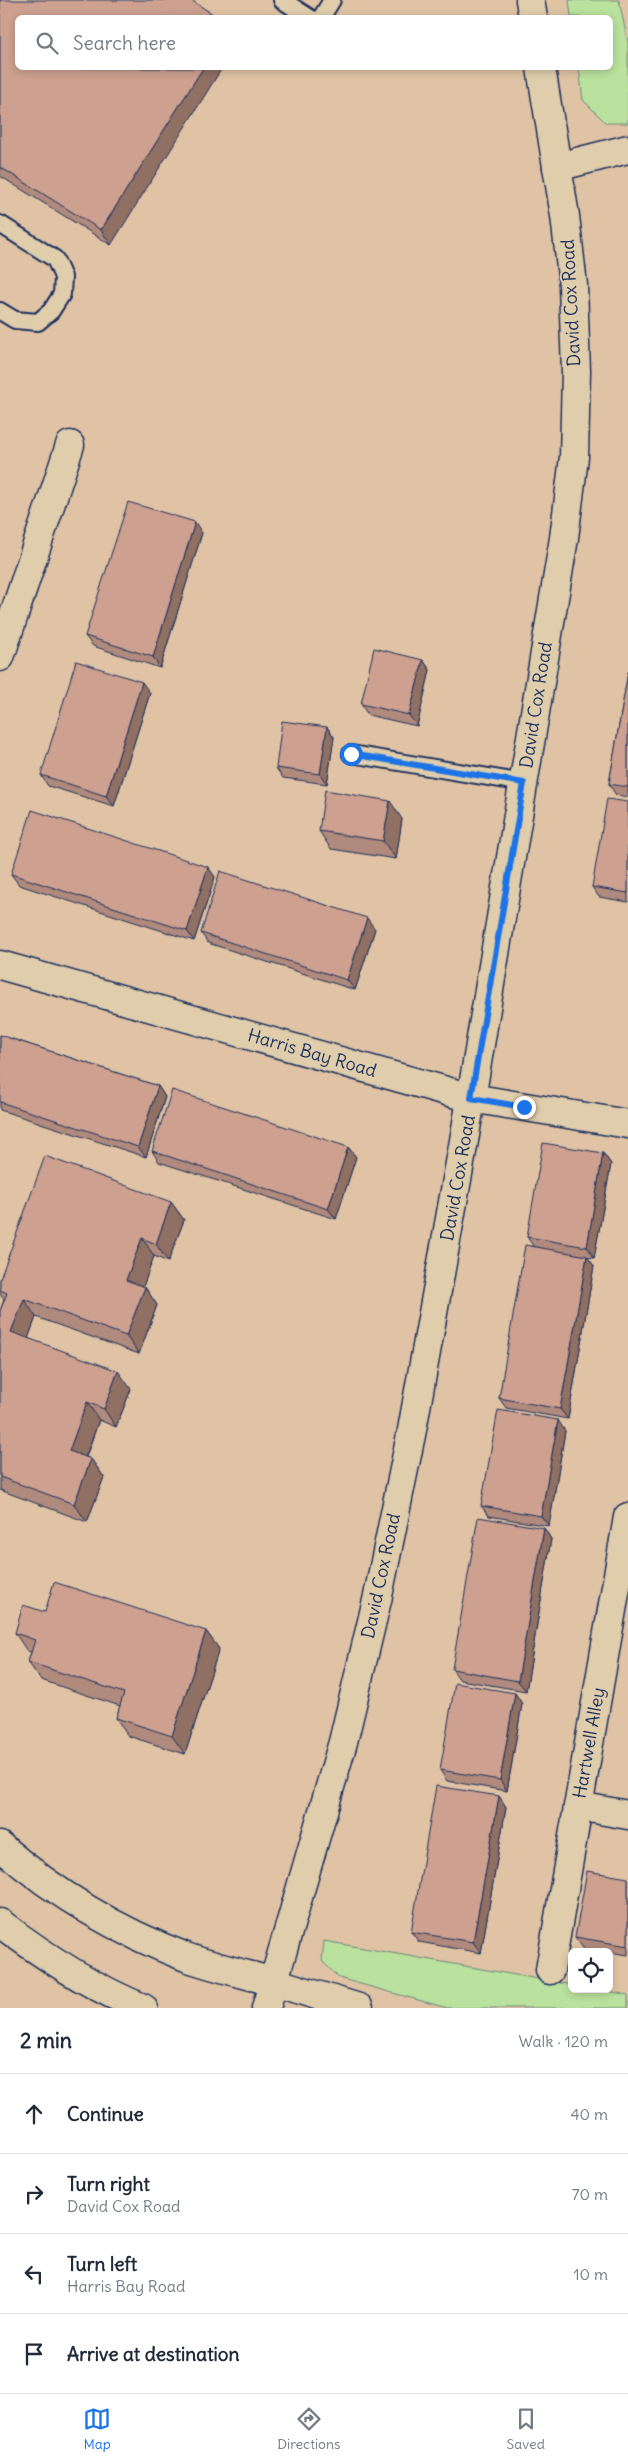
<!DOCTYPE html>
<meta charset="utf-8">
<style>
:root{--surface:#fff;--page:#f6f6f7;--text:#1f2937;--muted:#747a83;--line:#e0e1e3;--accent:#1a73e8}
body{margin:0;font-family:Delius,sans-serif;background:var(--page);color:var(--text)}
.controls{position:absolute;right:15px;bottom:15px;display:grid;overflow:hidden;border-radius:8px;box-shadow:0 2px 8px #0003}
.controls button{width:45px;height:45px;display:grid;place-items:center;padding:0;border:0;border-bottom:1px solid var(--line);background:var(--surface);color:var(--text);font:25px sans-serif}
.stop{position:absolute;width:15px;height:15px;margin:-11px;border:4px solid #1a73e8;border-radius:50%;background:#fff}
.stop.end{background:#1a73e8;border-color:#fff;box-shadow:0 1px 5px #0008}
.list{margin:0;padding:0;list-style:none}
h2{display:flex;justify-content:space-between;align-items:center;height:65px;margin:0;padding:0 20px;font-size:21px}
h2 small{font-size:16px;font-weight:400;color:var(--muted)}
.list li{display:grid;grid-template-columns:32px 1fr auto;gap:15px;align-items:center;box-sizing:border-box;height:80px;padding:0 20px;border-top:1px solid var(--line)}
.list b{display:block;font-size:19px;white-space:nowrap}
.list p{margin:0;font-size:16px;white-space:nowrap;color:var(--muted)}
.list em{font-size:16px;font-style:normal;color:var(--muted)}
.icon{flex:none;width:28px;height:28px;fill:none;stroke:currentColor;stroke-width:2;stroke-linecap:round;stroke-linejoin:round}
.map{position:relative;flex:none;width:628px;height:2008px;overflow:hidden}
.search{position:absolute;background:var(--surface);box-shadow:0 2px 8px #0003;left:15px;right:15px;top:15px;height:55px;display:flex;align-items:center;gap:12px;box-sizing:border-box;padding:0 18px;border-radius:8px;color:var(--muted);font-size:19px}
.sheet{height:385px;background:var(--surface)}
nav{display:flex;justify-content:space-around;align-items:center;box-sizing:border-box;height:70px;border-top:1px solid var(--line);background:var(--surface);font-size:14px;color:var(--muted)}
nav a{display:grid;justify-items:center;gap:2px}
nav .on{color:var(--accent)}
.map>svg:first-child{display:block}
.green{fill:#bae19d;stroke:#6a887e}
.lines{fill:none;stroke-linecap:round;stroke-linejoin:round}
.lane-casing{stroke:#1b2f5e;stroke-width:20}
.street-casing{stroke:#1b2f5e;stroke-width:31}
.secondary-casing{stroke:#1b2f5e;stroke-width:31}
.lane{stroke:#dfcdab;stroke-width:16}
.street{stroke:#dfcdab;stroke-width:28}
.secondary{stroke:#dfcdab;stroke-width:28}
.wall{fill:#b08a7b;stroke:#1b2f5e}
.shaded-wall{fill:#907064;stroke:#1b2f5e}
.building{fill:#cda08f;stroke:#1b2f5e}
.route{stroke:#1a73e8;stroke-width:6}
.labels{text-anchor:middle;stroke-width:4;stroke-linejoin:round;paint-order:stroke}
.street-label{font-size:18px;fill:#1b2f5e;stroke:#dfcdab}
</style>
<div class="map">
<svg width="628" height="2008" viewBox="0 0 628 2008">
<rect width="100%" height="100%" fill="#e0c3a4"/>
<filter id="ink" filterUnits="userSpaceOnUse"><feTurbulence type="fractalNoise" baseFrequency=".02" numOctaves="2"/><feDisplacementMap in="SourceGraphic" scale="10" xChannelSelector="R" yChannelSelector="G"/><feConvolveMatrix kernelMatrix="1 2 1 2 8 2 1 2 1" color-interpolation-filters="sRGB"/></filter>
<g filter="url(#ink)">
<path class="green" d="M569,0H619L628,43V123H606L583,100L579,68H610V18L571,17Z
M324,1941L572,1985V1989H597L628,1995V2008H447L339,1978L322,1961Z"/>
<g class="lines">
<defs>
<path id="lane" d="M282,0L310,18
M321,18L332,0
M0,224L55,259L63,277L62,294L51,311L38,322L15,320L0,311
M351,754L524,783"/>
<path id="street" d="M557,167L628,149
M0,657L70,445
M0,965L471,1098L628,1124
M578,1806L628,1815
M550,1970L628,1517
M274,1982L359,2008"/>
<path id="secondary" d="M530,0L533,18
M0,1846C54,1893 118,1931 186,1957C214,1967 245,1974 274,1982
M0,1923C45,1957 91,1987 143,2008
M266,2008L343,1742L378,1596L412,1430L465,1135L564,538L574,457L576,372L573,285L565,216L541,68"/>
</defs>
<use href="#lane" class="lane-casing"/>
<use href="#street" class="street-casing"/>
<use href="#secondary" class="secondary-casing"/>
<use href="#lane" class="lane"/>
<use href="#street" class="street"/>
<use href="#secondary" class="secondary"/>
</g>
<path class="wall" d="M0,0L111,245L0,176Z
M202,533L160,668L93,646L85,636Z
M423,660L430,670L417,726L368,715L361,704Z
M628,672V797L616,795L609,784Z
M150,693L114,806L48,786L41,775Z
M327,727L334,737L327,784L283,778L276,768Z
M628,802V902L599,897L592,887Z
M402,819L396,859L331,849L319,831Z
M208,867L215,877L194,941L19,885L11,874Z
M375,929L355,990L208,943L201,933Z
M0,1035L158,1086L165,1097L146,1157L0,1110Z
M348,1147L356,1157L336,1219L159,1162L152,1151Z
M603,1153L611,1164L594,1258L587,1257L594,1266L568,1419L506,1408L499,1398L534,1247L527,1237Z
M171,1202L184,1220L168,1262L154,1256L143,1286L157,1305L139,1354L36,1317L28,1338L131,1389L116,1427L99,1420L86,1457L91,1459L104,1477L87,1522L0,1490V1311L4,1300L0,1294V1279Z
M565,1431L549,1526L489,1516L481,1506Z
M544,1528L551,1539L526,1691L460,1680L452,1669Z
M45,1612L206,1631L219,1649L185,1754L128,1736L116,1718L120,1706L41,1680L28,1662L31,1652L27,1651L15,1633Z
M515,1693L522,1704L507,1791L447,1781L440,1770Z
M499,1796L506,1807L481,1953L419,1942L411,1932Z
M628,1878V1955L583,1948L575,1937Z"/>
<path class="shaded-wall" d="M203,68H222L111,245L101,230Z
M195,522L202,533L160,668L153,657Z
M423,660L430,670L417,726L409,715Z
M142,682L150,693L114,806L106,796Z
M327,727L334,737L327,784L320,774Z
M390,801L402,819L396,859L383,841Z
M208,867L215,877L194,941L187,931Z
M367,918L375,929L355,990L347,980Z
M158,1086L165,1097L146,1157L138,1147Z
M348,1147L356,1157L336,1219L328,1209Z
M603,1153L611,1164L594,1258L587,1247Z
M171,1202L184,1220L168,1262L156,1244Z
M142,1238L154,1256L139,1298L126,1280Z
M587,1256L594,1266L568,1419L560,1409Z
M145,1287L157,1305L139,1354L126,1336Z
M24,1299L36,1317L24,1350L11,1332Z
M118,1371L131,1389L116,1427L104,1409Z
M87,1402L99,1420L81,1469L69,1451Z
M558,1420L565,1431L549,1526L541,1516Z
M91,1459L104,1477L87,1522L74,1504Z
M544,1528L551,1539L526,1691L518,1681Z
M206,1631L219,1649L185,1754L172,1736Z
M515,1693L522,1704L507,1791L500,1780Z
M499,1796L506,1807L481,1953L473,1942Z"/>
<path class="building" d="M0,0H191L219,18H18V68H203L101,230L0,167Z
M128,502L195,522L153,657L85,636Z
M374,648L423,660L409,715L361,704Z
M76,661L142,682L106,796L41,775Z
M628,672V787L609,784Z
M282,721L327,727L320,774L276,768Z
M325,790L390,801L383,841L319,831Z
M607,799L628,802V893L592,887Z
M32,810L208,867L187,931L11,874Z
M220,871L367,918L347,980L201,933Z
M0,1035L158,1086L138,1147L0,1102Z
M172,1090L348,1147L328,1209L152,1151Z
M543,1143L603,1153L587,1247L527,1237Z
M45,1156L171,1202L156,1244L142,1238L126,1280L145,1287L126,1336L24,1299L11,1332L118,1371L104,1409L87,1402L69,1451L91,1459L74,1504L0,1477V1311L7,1293L0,1290V1279Z
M525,1245L587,1256L560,1409L499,1398Z
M498,1410L558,1420L541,1516L481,1506Z
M478,1517L544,1528L518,1681L452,1669Z
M54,1582L206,1631L172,1736L116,1718L124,1693L28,1662L35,1640L15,1633L23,1605L45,1612Z
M455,1683L515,1693L500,1780L440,1770Z
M436,1786L499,1796L473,1942L411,1932Z
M587,1871L628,1878V1946L575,1937Z"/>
</g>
<g class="lines" filter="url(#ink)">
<path class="route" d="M351,754L524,783L471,1098L524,1107"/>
</g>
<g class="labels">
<g class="street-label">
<text transform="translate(571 303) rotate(-93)" y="6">David Cox Road</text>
<text transform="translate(536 705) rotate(-81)" y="6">David Cox Road</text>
<text transform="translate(312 1053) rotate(16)" y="6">Harris Bay Road</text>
<text transform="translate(458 1178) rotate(-80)" y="6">David Cox Road</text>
<text transform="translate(381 1576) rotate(-78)" y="6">David Cox Road</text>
<text transform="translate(589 1743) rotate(-80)" y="6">Hartwell Alley</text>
</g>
</g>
</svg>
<div class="controls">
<button><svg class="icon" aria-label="locate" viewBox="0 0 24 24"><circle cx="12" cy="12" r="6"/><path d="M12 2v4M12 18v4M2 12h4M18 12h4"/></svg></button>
</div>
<div class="stop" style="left:351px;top:754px"></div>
<div class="stop end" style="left:524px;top:1107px"></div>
<div class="search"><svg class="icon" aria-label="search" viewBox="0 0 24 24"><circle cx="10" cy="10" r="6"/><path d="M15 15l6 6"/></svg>Search here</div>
</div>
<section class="sheet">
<h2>2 min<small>Walk · 120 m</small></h2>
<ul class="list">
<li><svg class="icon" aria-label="ahead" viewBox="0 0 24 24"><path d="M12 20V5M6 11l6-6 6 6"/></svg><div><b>Continue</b></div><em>40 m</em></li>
<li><svg class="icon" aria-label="right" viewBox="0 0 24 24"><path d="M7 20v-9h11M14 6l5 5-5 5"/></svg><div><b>Turn right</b><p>David Cox Road</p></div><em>70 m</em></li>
<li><svg class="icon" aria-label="left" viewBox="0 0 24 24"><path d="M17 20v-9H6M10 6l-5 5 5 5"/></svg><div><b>Turn left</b><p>Harris Bay Road</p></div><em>10 m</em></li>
<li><svg class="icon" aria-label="arrive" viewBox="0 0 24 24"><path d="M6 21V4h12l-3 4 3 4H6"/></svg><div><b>Arrive at destination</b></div></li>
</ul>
</section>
<nav>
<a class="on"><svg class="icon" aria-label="map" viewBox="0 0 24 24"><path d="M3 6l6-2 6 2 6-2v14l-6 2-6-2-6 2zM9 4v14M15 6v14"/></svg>Map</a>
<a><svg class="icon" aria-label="directions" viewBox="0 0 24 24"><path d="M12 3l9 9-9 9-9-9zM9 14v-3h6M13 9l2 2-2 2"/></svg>Directions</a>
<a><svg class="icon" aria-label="saved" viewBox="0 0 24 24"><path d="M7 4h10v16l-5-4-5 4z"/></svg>Saved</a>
</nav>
